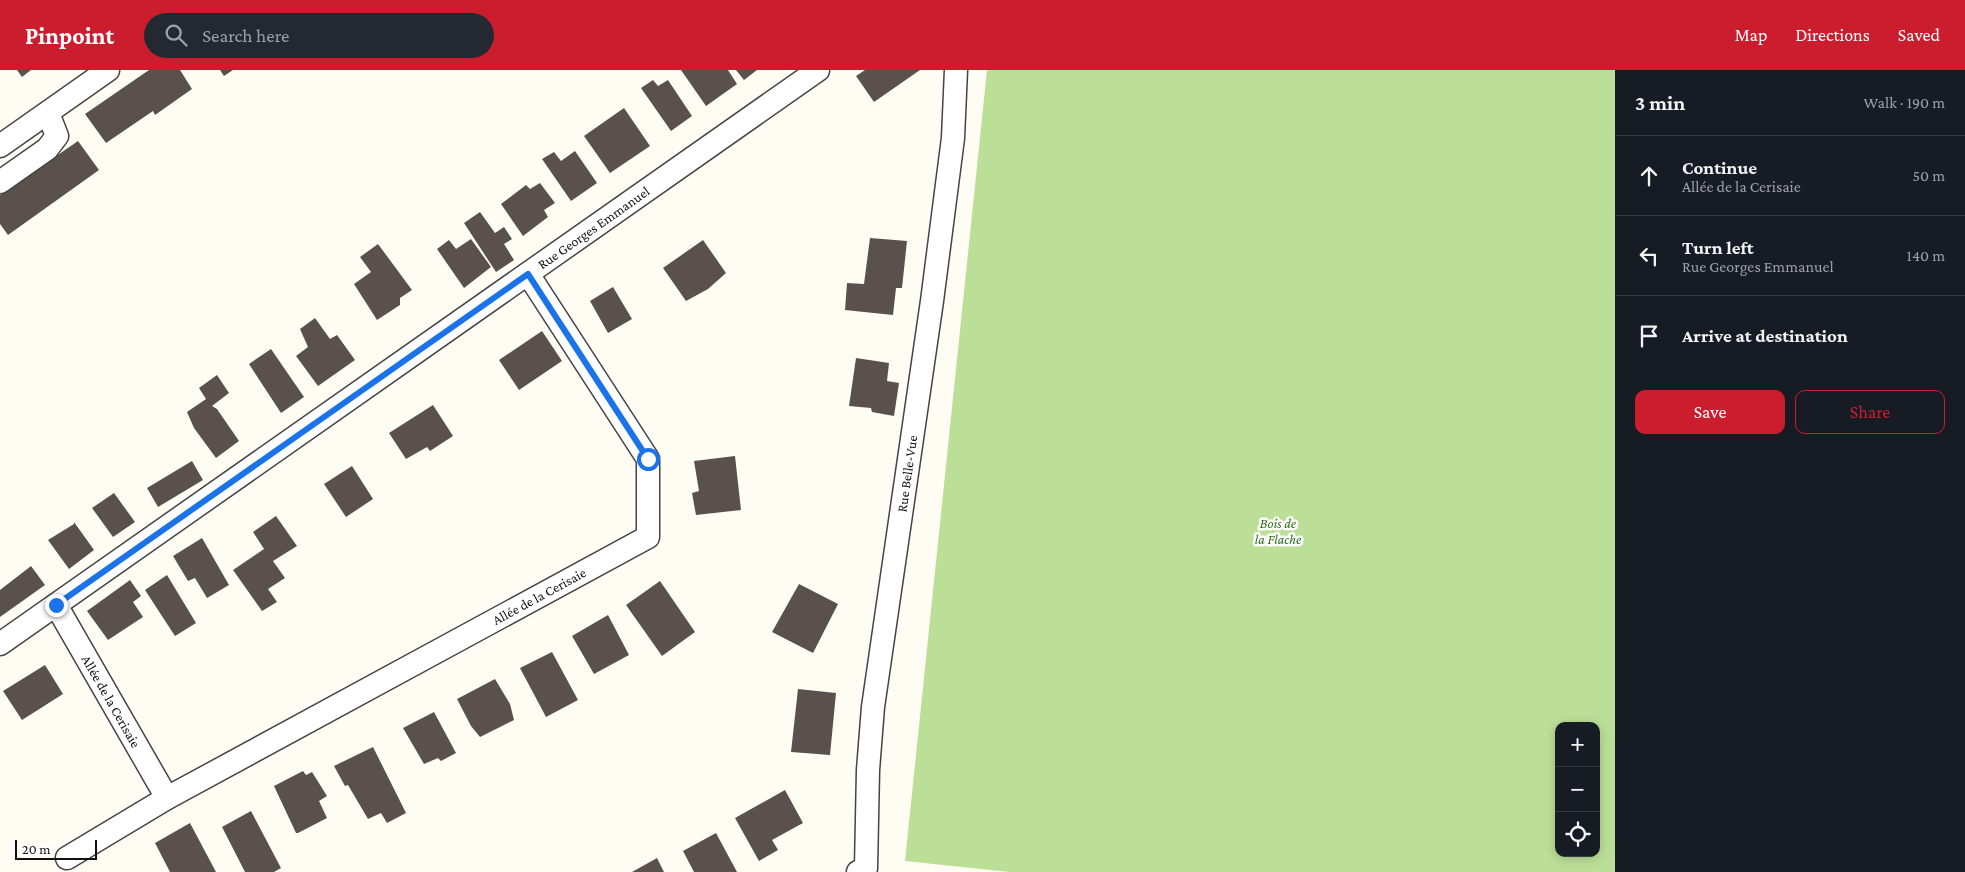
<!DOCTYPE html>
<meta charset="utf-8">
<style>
:root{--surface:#171b24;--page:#242831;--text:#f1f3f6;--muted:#9ea1a6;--line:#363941;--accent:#cc1d2f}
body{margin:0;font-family:"Crimson Pro",serif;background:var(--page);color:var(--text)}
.controls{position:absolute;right:15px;bottom:15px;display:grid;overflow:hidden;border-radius:10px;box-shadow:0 2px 12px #0003}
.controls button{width:45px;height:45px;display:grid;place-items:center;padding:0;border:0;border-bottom:1px solid var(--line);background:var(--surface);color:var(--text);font:25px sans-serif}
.scale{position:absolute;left:15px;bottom:12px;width:82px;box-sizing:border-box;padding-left:5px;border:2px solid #111;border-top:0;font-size:14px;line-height:18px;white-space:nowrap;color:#111;-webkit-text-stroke:4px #fff;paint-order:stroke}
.stop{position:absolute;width:15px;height:15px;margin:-11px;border:4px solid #1a73e8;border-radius:50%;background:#fff}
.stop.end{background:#1a73e8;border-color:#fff;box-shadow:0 1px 5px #0008}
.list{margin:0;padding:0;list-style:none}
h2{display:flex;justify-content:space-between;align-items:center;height:65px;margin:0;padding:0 20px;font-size:21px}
h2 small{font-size:16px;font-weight:400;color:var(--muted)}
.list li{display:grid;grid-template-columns:32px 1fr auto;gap:15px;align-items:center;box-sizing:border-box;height:80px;padding:0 20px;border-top:1px solid var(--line)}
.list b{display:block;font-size:19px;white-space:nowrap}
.list p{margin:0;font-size:16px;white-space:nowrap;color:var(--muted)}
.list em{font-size:16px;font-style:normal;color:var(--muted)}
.actions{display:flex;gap:10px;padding:15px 20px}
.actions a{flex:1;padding:11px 0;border:1px solid var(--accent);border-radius:10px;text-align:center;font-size:18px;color:var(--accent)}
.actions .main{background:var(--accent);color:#fff}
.icon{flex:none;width:28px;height:28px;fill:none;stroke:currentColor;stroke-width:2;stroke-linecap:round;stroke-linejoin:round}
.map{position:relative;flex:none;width:1615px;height:802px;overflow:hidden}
header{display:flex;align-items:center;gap:30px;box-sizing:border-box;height:70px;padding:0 25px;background:var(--accent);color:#fff}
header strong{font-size:24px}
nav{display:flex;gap:28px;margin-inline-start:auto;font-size:18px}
.search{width:350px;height:45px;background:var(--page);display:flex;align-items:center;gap:12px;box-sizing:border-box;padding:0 18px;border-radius:28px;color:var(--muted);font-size:19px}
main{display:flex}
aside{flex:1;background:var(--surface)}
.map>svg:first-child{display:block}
.forest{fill:#bcdf98;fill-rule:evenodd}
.building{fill:#5a514c}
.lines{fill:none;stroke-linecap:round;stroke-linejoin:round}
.street-casing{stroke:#444;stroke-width:25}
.street{stroke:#fff;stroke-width:22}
.route{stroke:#1a73e8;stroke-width:6}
.labels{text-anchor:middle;stroke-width:5;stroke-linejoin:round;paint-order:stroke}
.street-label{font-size:14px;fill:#111;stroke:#fff}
.park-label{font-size:14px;font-style:italic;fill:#316f1b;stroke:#fff}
</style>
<header>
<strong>Pinpoint</strong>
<div class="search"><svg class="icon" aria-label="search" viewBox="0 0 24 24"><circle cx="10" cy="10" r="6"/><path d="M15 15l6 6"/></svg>Search here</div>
<nav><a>Map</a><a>Directions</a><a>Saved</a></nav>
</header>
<main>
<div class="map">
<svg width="1615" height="802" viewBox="0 0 1615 802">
<rect width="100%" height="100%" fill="#fffcf4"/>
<path class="forest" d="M987,0H1615V802H1009L905,791ZM1559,656H1596V783H1559Z"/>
<path class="building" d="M17,0H31L22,7Z
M149,0H180L192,19L155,45L153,41L106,73L85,44Z
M220,0H233L224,6Z
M681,0H728L737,14L706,36Z
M736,0H757L744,10Z
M865,0H920L874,32L856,6Z
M653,10L658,16L668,10L692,46L671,61L641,18Z
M624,38L650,76L610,103L584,66Z
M78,71L99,100L8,165L0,154V125Z
M575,81L597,113L571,131L542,89L554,82L561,91Z
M540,113L555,133L544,140L548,147L523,166L501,134L526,115L530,119Z
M480,142L495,163L504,157L512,169L504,174L514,190L496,202L464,153Z
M870,168L907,171L902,218H896L893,245L845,240L847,213L864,214Z
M471,169L491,197L464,218L437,179L449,170L456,179Z
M703,170L726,203L708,219L686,231L663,198Z
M378,174L412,220L400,228V235L377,250L354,214L371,202L360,187Z
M613,217L632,249L608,263L590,231Z
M315,248L330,269L337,265L355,290L318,316L296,286L308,277L300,259Z
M542,261L562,291L519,320L499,290Z
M271,279L304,327L281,343L249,294Z
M856,288L889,293L887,311L899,313L894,346L872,342L871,338L849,336Z
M217,305L229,323L212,336L217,339L239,371L216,388L194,358L187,342L206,329L199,318Z
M433,335L453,366L430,381L427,377L406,389L389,363Z
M735,386L741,440L696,445L692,423L699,421L694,391Z
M192,391L203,410L158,437L147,418Z
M352,396L373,429L346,447L324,414Z
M114,423L135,452L113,467L92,438Z
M276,446L297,476L273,491L285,508L268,519L277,532L262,541L233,500L264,479L253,462Z
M74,452L94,480L69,499L48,470L74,454Z
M202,468L229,515L207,528L195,508L188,511L173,486Z
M31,496L45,515L0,547V520Z
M167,505L196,553L175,566L145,520Z
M130,510L141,526L133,532L143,547L108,570L87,541Z
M660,511L695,562L662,586L626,535Z
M799,514L838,534L813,583L772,562Z
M608,545L629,585L594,604L572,566Z
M552,582L578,630L546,647L520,598Z
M45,595L63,624L22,650L3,621Z
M495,609L510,634L514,650L480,667L471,656L457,629Z
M798,619L836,623L830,685L791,682Z
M434,642L456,683L441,691L438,688L424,694L403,658Z
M373,677L406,743L387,753L381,743L368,749L348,715L345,716L334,696Z
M303,701L306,705L312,702L327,726L319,731L327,748L298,763H296L274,716Z
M785,720L803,753L772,770L778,780L759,791L735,748Z
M251,741L281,798L274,802H245L222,757Z
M190,753L216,802H170L155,773Z
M716,763L737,802H694L683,781Z
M657,788L664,802H632Z"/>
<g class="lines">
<defs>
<g id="street">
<path d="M0,76L108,0"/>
<path d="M0,112L47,79L57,66L48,43"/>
<path id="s1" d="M56,535L167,728"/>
<path id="s2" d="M0,574L818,0"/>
<path id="s3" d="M67,788L167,728L648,467V389L528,204"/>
<path id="s4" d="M858,802L866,798L868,700L873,637L932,231L953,68L956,0"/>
</g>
</defs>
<use href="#street" class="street-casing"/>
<use href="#street" class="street"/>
</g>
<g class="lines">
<path class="route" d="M56,535L528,204L648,389"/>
</g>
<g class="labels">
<g class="street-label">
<text dy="5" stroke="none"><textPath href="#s2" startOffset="725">Rue Georges Emmanuel</textPath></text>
<text dy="5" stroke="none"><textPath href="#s4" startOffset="406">Rue Belle-Vue</textPath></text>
<text dy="5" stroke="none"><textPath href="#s3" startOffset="540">Allée de la Cerisaie</textPath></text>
<text dy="5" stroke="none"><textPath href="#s1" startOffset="111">Allée de la Cerisaie</textPath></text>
</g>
<g class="park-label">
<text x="1278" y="458">Bois de<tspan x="1278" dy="16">la Flache</tspan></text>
</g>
</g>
</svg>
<div class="controls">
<button>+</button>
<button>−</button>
<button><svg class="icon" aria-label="locate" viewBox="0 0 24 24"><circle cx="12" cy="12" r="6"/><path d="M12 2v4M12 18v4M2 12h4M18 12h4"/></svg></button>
</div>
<div class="scale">20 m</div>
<div class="stop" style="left:648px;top:389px"></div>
<div class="stop end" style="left:56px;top:535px"></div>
</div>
<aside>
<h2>3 min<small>Walk · 190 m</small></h2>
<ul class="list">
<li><svg class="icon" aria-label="ahead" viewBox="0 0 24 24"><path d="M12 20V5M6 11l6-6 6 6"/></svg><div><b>Continue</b><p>Allée de la Cerisaie</p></div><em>50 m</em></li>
<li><svg class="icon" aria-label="left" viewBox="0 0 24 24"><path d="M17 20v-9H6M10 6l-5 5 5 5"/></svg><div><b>Turn left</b><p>Rue Georges Emmanuel</p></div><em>140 m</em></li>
<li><svg class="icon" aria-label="arrive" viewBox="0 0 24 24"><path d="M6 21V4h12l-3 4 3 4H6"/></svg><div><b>Arrive at destination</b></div></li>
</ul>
<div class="actions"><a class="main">Save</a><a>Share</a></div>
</aside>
</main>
